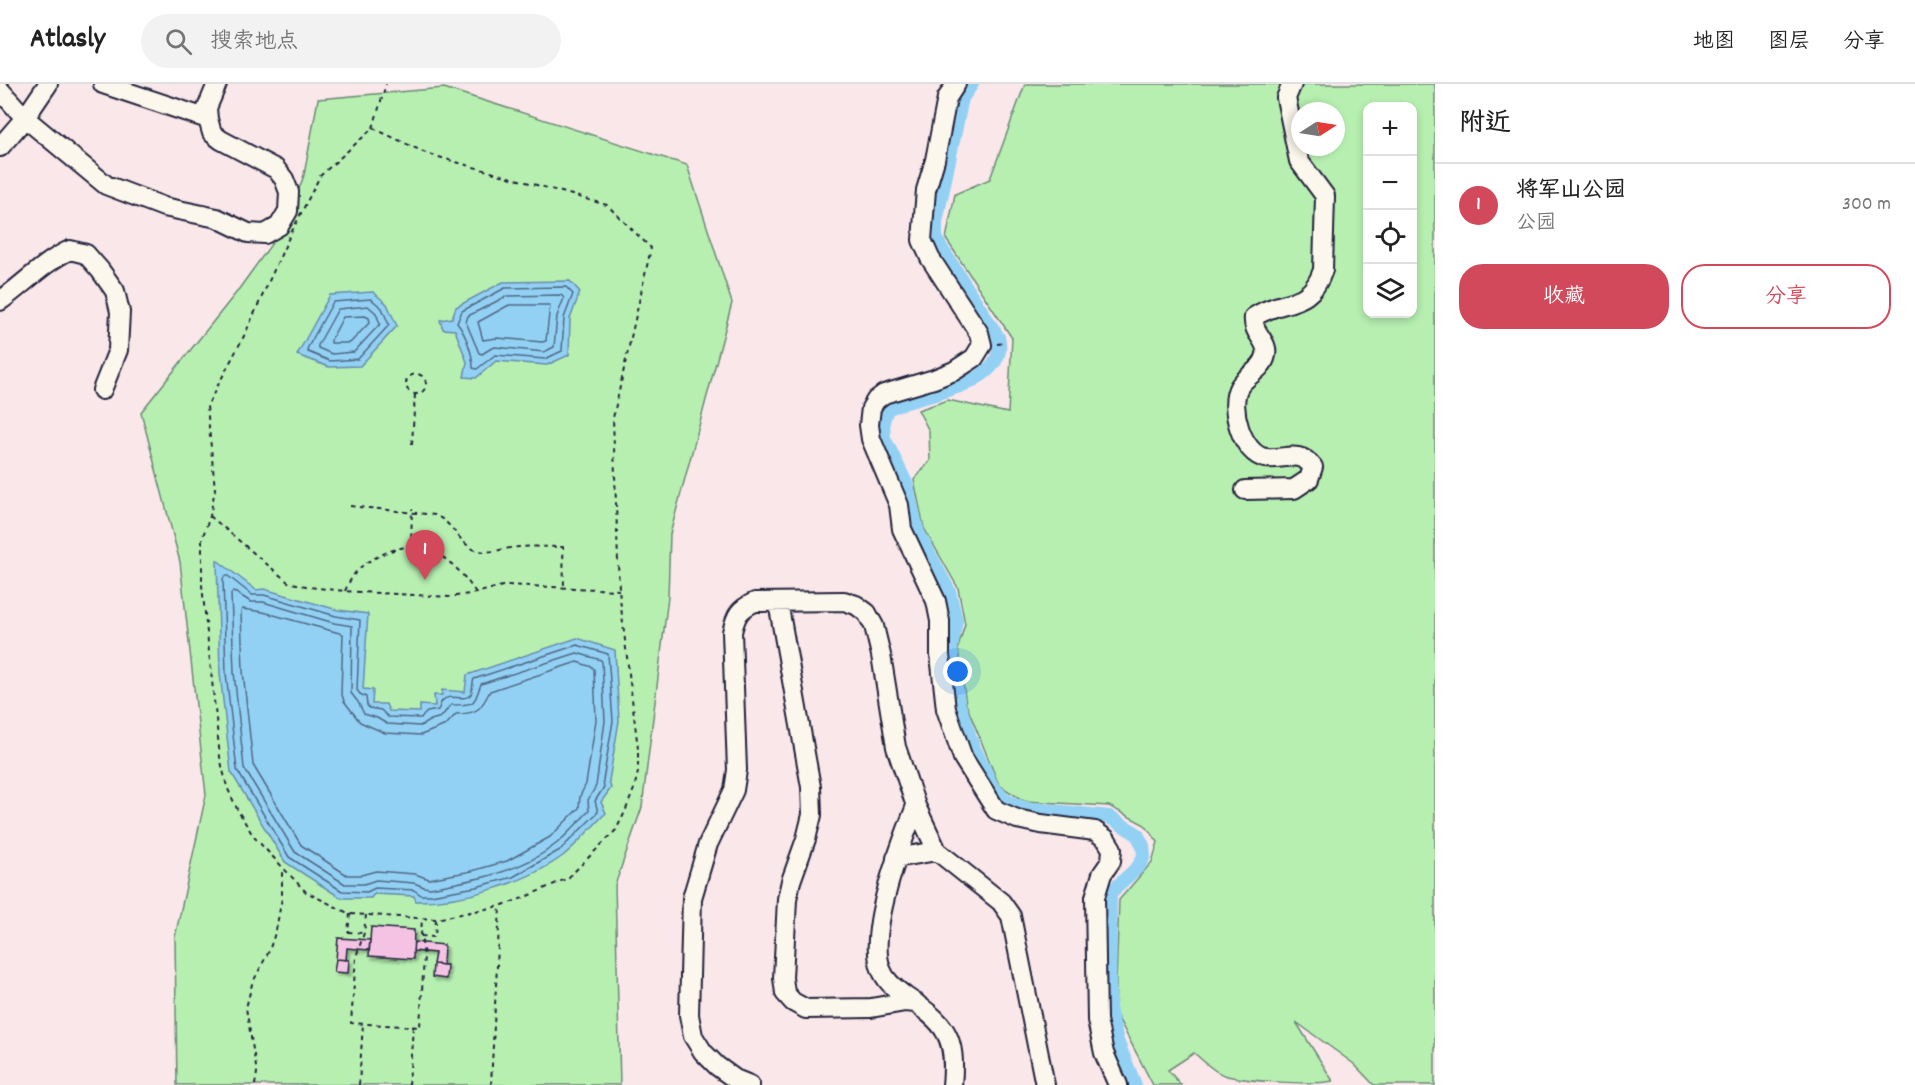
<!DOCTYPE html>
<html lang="zh">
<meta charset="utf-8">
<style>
:root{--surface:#fff;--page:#f2f2f2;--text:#222;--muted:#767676;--line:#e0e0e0;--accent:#d1495b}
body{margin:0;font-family:Dekko,"LXGW WenKai TC",sans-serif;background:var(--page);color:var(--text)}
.controls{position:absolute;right:18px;top:18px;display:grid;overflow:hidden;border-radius:12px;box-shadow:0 3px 9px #0003}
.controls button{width:54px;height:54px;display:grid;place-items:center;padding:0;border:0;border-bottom:2px solid var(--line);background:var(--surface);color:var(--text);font:30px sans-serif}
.compass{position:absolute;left:1291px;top:18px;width:54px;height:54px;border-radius:50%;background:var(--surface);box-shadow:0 3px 9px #0003;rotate:78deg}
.you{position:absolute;left:958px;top:588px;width:21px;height:21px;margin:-15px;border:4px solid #fff;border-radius:50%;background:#1a73e8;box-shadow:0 0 0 9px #1a73e833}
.badge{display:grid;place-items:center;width:39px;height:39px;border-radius:50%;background:var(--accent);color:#fff;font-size:20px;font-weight:700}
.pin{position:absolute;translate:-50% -50px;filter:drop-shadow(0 2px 3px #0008)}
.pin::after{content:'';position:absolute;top:32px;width:21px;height:18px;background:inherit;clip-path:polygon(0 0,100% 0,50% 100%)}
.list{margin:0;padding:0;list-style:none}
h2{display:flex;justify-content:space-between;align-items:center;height:78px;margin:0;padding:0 24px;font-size:26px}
h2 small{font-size:20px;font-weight:400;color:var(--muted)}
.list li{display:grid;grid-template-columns:39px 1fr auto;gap:18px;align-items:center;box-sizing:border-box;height:84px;padding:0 24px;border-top:2px solid var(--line)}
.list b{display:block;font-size:22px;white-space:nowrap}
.list p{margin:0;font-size:20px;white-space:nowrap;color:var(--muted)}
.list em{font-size:20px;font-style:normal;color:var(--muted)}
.actions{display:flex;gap:12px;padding:18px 24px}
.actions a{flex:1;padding:14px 0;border:2px solid var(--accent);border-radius:24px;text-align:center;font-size:21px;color:var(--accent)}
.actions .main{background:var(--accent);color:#fff}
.icon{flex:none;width:33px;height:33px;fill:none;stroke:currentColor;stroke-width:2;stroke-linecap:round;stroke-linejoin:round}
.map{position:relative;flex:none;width:1435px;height:1001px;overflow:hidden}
header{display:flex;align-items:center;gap:36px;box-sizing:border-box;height:84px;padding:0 30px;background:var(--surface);border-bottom:2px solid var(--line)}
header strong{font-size:28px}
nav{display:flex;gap:33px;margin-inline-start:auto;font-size:21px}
.search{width:420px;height:54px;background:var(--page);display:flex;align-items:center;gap:15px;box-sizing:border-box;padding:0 21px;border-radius:33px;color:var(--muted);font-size:22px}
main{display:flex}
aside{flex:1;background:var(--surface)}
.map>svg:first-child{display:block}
.green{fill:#b7efb1;stroke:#6c8876;stroke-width:1.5;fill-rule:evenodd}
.water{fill:#93d1f4;stroke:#668baa;stroke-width:1.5}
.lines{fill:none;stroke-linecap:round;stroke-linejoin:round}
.shore{stroke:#4f6885;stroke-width:1.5}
.canal{stroke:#93d1f4;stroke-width:14}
.building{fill:#f4c3e4;stroke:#22223b;stroke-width:1.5;filter:url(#shadow)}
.minor-casing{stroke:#22223b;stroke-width:22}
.path{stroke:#22223b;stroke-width:2;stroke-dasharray:4.5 4.5;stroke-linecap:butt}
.minor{stroke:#fbf7ec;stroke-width:18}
</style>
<header>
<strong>Atlasly</strong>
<div class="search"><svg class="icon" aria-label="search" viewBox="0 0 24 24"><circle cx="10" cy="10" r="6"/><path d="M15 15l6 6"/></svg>搜索地点</div>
<nav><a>地图</a><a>图层</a><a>分享</a></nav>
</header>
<main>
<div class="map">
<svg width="1435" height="1001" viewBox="0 0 1435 1001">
<defs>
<filter id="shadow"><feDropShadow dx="3" dy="3" stdDeviation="1.5" flood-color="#0004"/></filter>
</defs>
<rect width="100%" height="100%" fill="#f9e7ea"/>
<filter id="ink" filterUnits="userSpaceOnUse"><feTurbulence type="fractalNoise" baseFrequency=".0167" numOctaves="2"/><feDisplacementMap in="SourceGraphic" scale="12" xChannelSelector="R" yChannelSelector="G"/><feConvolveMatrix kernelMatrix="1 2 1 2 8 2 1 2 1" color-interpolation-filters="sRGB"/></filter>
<g filter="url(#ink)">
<path class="green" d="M1025,0H1435V1001H1374L1354,980L1296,938L1333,997C1314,1001 1246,998 1224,991C1213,988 1203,976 1194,969L1168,986L1181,1001H1153L1115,928L1119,816L1152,778L1158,758L1145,741L1109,722L1024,717L999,701L966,620L958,564L965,540L958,504L924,444L914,396L930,377L929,347L918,326L948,316L1008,329L1012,254L946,155L955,110L990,95ZM1368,22H1412V230H1368ZM1300,27H1336V63H1300Z
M444,4L687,81L732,219L670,450L668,513L642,723L615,801L620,1001H177L175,853L206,711L180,478L141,328L236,209L288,137L304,91L318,15Z"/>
<path class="water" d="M570,197L580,208L570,235L569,271L547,281L496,277L476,294L464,293L467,278L455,246L443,245L440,236L452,234L456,223L503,198Z
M373,208L387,220L397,242L360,282L329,283L297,271L330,211Z
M217,476L256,506L264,505L338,526L368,530L363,605L373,606L372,620H386L389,627L420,628V621L435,622L434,611H442V606L465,608L467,591L577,554L615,566L619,637L609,697L611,704L601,718L606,729C592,742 579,759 564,771C527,799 462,818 416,817L414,812L374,810L371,814H341L285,778L231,688L220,589Z"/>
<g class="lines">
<path class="shore" d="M566,203L573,210L564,234L562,267L545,275L495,271L477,285L473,284C473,271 466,250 457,239L462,227L505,204Z
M561,211L564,214L557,232L554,263L544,268L495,263L490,265L482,270L479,269L466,238L468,232L507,212Z
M371,215L382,224L389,241L358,275L330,277L308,268L307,265L333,218Z
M509,221H550L546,257L542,258L497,254L483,256L478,238Z
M368,222L376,229L380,240L354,268L332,270L318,264V261L338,225Z
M365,232L369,234L370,238L350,259H331V256L343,233Z
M225,492H228L252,511H264L336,532L360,536L357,606L360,610L366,613L367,621L369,624L381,626L388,633L421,634L427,628L438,626C440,623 440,620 442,617C449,608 465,619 471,610C473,606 472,599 474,595L577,561L608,570L613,637L603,696L604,703L595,717L598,728L560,766L513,793L476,803L431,811H421L414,806L375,804L367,808L342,807L289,773L237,686L226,589L223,495Z
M233,507L251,518H263L334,539L352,542L351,609L358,618L364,630L377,634L387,640L420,642L431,636L441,633L451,621C476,621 473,621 481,600L577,569L601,576L602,578L605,637L596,702L588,716L589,727C578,738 568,750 556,760C520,789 474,796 430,804L424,803L414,799L376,796L364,800H345L295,768L244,684L234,588L231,510Z
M242,525L263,528L343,550L341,608L344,617L360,638L385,649L421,651L446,641L456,630C478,630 481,625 490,607L577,578L592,583L594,585L596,636L586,700L580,712L579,724L550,753L507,777L472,787L429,795L415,790L376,787L361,791H347L301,761L253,681L243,587L241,528Z"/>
<path class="canal" d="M972,0L962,14L936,138V153L940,162L998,253C999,257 1000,262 999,267C992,305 916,311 887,325L883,337L884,354L906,399L918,449L949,507L956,537L951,564L958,618L973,662L993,704L1007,717L1024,724L1109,733L1137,750L1143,762L1144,772L1139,782L1110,809L1109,924L1117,957L1135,1001"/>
</g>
<path class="building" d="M371,843L414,846L413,875L369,872Z
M338,854L370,856L369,866L347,864L346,876L336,875Z
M414,858L444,861L443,881L433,880L435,869L413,867Z
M336,875L349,876L348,889L334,888Z
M433,880L447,881L446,895L432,893Z"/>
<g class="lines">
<defs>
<path id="minor" d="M103,0L208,35
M956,0L947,14L935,76L926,106L922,156L930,174L979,249L982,261L974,274L954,287L934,295L884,310L876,316L871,324L869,341L871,355L899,421L902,445L936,517L940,537V571L946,625L963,674L996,726L1017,735L1041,740L1095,747L1106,755L1112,765L1111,777L1102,790L1095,813L1097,936L1104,969L1118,1001
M0,6L25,34L106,101L164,123L217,134L248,149L265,150L279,142L288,127L289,108L284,95L276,85L221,56L212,49L208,35L207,24L217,0
M0,63L25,34L48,0
M0,217C24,200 44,178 70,166L86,170L100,186L115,207L120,228L118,266L102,306
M1245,406L1294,405L1309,395L1313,383C1299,365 1285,376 1266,374C1242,371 1228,322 1239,303C1246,291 1263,286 1266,271C1269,256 1252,251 1254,233C1283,213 1309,227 1323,186L1325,112L1299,77L1286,14L1292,0
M778,518L811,703L812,731L806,755L791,797L787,815L783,894L785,909L793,918L806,925L871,924L905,918L916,919
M916,722C901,760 867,847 881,885C886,898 895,904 905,912C945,939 957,951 952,1001
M896,774L937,767
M750,1001L735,995L717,982L703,968L693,952L689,931L692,814L708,760L734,706L737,686L732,548C736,531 739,525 755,518L844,517L856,521L867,529L874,542L881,571L896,663L916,722L937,767L1001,818L1011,832L1045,1001"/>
</defs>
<use href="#minor" class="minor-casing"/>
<path class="path" d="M373,44L428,70L607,121L651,164L613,334L619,506L638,665V688L634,705L625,728L616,746L568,794L523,814L500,822L436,835L350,830L306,808L254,753L238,727L227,703L220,673L202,501V455L210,432L215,405L207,322L245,250L289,153L320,92Z
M373,44L386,0
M997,260L1006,259
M406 300a10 10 0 1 1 20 0a10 10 0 1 1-20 0Z
M412,360L415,310
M350,422L435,431C453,439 457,456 473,465C487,472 506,463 520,463C534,462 548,463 563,463L564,503
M210,432L288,498L310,503L344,507L449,513L476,509L506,501L619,506
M411,462L412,425
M345,507C354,487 359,482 379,472C422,449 453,474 476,509
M350,830L348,848L363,849
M366,831L364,849L356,873L351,939L420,943L424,872L421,852L422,834
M421,852L435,853L436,835
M255,1001L257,989L246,924L252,900L269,867L276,846L282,814V784
M359,1001L363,939
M409,1001L413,942
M491,1001L500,822"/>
<use href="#minor" class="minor"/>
</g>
</g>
</svg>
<div class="controls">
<button>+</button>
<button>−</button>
<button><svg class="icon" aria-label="locate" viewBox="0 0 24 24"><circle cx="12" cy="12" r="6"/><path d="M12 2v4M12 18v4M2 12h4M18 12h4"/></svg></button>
<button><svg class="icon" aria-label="layers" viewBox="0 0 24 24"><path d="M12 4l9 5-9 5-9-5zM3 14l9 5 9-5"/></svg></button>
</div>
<svg class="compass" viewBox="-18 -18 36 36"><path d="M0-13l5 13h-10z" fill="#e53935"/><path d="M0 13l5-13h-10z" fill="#767676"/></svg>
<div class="you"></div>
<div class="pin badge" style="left:425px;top:496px">1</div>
</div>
<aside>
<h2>附近<small></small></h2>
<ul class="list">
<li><span class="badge">1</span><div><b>将军山公园</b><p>公园</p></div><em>300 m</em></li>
</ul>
<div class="actions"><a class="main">收藏</a><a>分享</a></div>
</aside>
</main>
